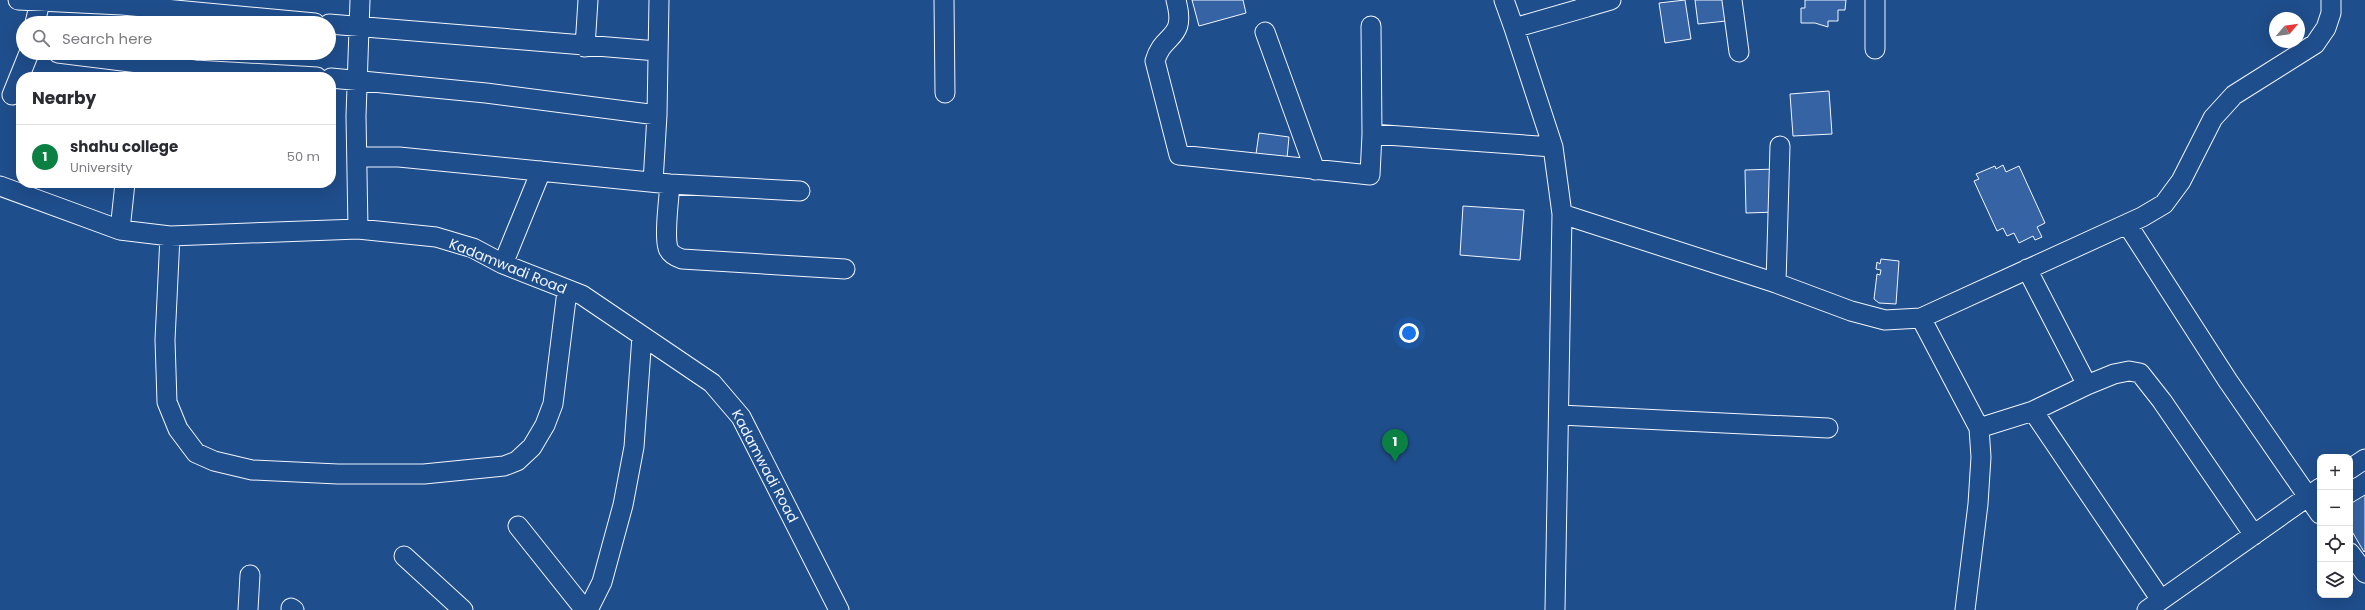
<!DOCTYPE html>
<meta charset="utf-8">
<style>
:root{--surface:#fff;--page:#f7f7f7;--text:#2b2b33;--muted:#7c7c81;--line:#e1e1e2;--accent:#0b8043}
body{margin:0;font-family:Poppins,sans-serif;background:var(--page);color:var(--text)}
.controls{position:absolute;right:12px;bottom:12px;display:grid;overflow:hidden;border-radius:8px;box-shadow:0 4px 16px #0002}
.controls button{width:36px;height:36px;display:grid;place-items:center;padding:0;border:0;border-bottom:1px solid var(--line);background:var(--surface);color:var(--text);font:20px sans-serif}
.compass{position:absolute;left:2269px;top:12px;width:36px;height:36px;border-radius:50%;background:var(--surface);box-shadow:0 4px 16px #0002;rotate:61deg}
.you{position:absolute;left:1409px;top:333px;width:14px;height:14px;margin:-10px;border:3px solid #fff;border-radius:50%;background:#1a73e8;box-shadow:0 0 0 6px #1a73e833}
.badge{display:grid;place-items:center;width:26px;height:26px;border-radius:50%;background:var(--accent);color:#fff;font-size:13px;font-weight:700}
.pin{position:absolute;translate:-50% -33px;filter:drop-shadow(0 1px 2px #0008)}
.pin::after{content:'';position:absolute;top:21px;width:14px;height:12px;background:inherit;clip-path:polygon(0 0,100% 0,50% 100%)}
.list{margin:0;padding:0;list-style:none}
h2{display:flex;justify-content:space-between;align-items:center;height:52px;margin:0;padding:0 16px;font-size:17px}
h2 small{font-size:13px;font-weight:400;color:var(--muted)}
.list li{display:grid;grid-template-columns:26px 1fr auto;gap:12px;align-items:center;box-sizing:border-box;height:64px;padding:0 16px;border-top:1px solid var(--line)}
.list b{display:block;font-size:15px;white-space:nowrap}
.list p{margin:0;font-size:13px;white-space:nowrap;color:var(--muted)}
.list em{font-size:13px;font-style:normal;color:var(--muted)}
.icon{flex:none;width:22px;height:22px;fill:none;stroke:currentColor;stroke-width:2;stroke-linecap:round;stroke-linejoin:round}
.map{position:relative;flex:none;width:2365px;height:610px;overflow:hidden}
.search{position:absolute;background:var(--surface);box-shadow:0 4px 16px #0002;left:16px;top:16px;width:320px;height:44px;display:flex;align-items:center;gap:10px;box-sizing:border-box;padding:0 14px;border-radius:22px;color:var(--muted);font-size:15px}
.panel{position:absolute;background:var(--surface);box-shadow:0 4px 16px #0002;left:16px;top:72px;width:320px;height:116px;border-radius:16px}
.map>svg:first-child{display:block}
.building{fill:#3563a3;stroke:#f2f6ff}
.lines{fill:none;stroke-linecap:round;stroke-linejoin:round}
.minor-casing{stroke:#f2f6ff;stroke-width:21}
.minor{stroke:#1f4e8c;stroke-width:19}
.labels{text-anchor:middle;stroke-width:3;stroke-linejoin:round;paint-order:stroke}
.street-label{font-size:14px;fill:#f2f6ff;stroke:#1f4e8c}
</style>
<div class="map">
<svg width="2365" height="610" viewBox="0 0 2365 610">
<rect width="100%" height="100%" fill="#1f4e8c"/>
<path class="building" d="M1192,0H1243L1246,13L1199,26Z
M1685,0L1691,39L1665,43L1659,3Z
M1695,0H1723L1726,21L1698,24Z
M1805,0H1846L1845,10H1838V21H1828V27L1815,23H1801V8H1805Z
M1829,91L1832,134L1793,136L1790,94Z
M1259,133L1289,137L1287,158L1256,154Z
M2003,165L2006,172L2019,166L2045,223L2037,227L2042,237L2035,240L2033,236L2019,243L2014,233L2007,236L2003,228L1997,231L1974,181L1979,179L1976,174L1995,166L1996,169Z
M1776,169L1777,212L1746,213L1745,170Z
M1463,206L1524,210L1520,260L1460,255Z
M1881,259L1899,261L1896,304L1879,303L1874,299L1877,274L1880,275L1881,270L1876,269L1877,262L1880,264Z
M2365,495V551L2364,552L2350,528V504Z"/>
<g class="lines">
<defs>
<path id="minor" d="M18,0L122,5L315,23
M944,0L945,93
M1176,0C1187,41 1163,32 1155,61L1179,155L1370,175L1372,134L1553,147
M1504,0L1514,28
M1585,0L1587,7L1611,0
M1732,0L1739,52
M1875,0V49
M35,23L40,2
M329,24L657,51
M1371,26L1372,134
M1265,32L1315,170
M585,47L588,0
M58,53L195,70L317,77
M331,78L486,93L657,115L659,0
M12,95L29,53
M357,157H399L670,184L800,191
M653,182L657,115
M670,184C669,198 664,235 668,248C670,254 676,257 682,259L845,269
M0,186L120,230L170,236L358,229L436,237L473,248L503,264L582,295L712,383L741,417L839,610
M1562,214L1553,147L1514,28L1587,7
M2127,224L2228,381L2320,514
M358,229L356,116L360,0
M120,230L125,183
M170,236L165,340L167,402L178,429L196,453L214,461L252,470L338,474H424L504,466L517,461L532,447L545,425L553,404L567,291
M503,264L541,171
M1776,283L1780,146
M1921,318L1979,428L1981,457L1978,504L1965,610
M2087,385L2114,374L2129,371L2140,373L2162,401L2254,535
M2033,411L2161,600
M1560,415L1828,428
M1979,428L2033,411L2087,385L2027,269
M2350,469L2365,459
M518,526L585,610
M2350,553L2365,573
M404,556L463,610
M291,608L294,610
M248,610L250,575
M588,610L602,582L623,505L634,447L642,336
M1555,610L1562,214L1776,283L1851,311L1885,320L1921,318L2142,217L2164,204L2181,181L2213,118L2234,95L2315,44L2326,28L2331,13V0
M2147,610L2320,488"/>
</defs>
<use href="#minor" class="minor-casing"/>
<use href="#minor" class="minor"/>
</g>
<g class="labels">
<g class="street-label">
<text transform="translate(508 266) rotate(22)" y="5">Kadamwadi Road</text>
<text transform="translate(765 466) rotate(62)" y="5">Kadamwadi Road</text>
</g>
</g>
</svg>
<div class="controls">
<button>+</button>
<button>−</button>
<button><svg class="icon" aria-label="locate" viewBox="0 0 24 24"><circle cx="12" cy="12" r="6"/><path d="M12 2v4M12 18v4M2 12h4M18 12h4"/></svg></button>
<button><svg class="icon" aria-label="layers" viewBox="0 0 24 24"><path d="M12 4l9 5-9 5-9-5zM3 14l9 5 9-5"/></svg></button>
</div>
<svg class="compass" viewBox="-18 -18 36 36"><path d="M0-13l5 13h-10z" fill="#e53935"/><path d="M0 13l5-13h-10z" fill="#7c7c81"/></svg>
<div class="you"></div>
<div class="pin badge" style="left:1395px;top:462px">1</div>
<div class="search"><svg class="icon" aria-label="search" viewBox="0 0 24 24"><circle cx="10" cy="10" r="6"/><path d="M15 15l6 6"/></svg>Search here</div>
<section class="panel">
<h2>Nearby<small></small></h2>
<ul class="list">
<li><span class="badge">1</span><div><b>shahu college</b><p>University</p></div><em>50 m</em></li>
</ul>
</section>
</div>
